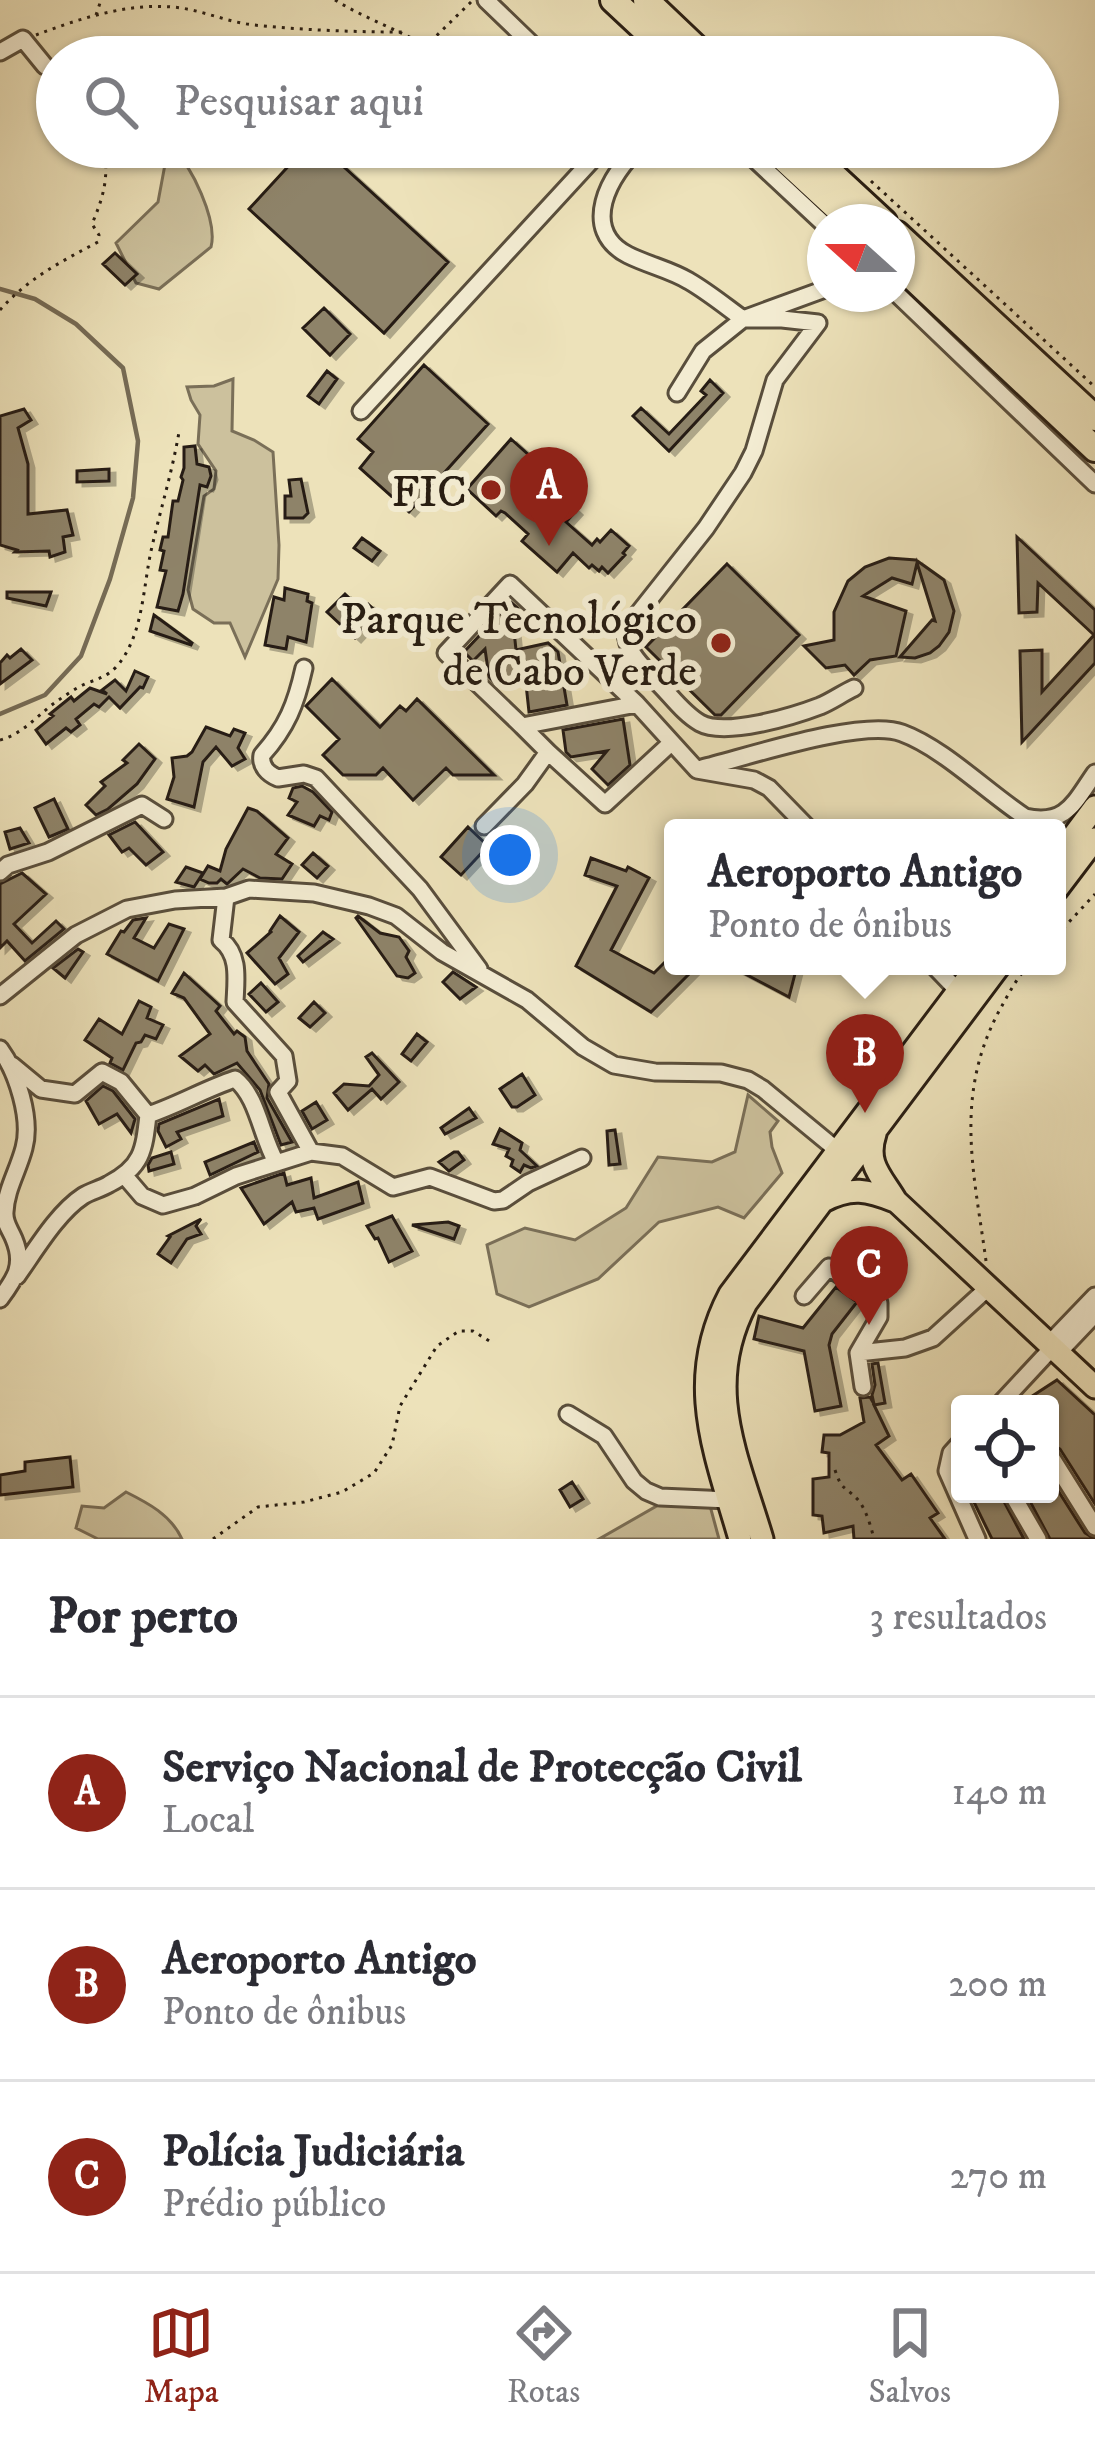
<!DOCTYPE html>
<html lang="pt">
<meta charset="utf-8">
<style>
:root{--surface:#fff;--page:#f7f7f7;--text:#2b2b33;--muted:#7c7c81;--line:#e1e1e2;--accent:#8f2418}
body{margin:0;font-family:"IM FELL DW Pica",serif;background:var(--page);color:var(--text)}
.controls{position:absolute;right:36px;bottom:36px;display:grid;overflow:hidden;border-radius:12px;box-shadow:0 3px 9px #0004}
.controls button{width:108px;height:108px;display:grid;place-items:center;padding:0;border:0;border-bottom:3px solid var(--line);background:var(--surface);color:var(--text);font:60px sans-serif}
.compass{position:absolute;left:807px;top:204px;width:108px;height:108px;border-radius:50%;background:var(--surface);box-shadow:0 3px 9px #0004;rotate:291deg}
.you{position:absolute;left:510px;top:855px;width:42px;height:42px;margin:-30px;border:9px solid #fff;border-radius:50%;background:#1a73e8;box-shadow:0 0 0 18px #1a73e833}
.badge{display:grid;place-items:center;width:78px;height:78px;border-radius:50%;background:var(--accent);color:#fff;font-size:39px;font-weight:700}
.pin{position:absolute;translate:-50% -99px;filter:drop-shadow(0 3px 6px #0008)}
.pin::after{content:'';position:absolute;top:63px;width:42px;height:36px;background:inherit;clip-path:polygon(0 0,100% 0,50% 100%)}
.popup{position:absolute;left:664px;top:819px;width:402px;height:156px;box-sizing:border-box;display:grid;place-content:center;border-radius:12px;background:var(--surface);filter:drop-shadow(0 3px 9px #0005);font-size:39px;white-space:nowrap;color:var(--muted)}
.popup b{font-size:45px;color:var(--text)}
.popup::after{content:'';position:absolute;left:50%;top:100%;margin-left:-24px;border:24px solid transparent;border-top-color:var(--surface)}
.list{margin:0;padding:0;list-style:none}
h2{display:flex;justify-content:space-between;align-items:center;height:156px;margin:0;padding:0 48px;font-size:51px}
h2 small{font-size:39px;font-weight:400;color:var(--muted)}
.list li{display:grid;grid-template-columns:78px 1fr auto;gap:36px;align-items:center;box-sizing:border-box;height:192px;padding:0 48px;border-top:3px solid var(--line)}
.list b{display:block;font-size:45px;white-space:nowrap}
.list p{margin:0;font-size:39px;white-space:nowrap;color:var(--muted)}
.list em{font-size:39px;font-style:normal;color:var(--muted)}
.icon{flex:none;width:66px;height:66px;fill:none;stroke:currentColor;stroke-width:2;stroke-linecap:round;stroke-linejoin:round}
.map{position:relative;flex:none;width:1095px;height:1539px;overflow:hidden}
.search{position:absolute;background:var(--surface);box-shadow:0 3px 9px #0004;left:36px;right:36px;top:36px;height:132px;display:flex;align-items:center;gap:30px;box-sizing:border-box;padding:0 42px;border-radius:66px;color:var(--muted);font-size:45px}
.sheet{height:732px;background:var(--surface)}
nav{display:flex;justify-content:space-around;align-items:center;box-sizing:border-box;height:168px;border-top:3px solid var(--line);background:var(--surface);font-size:33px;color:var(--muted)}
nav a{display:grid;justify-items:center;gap:6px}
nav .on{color:var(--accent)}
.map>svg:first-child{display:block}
.green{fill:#ccc19d;stroke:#7a6f58;stroke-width:3}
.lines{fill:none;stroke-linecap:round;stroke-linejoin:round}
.stream{stroke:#766b55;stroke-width:4.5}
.building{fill:#8e8369;stroke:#281d12;stroke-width:3;filter:url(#shadow)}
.minor-casing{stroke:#594e3c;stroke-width:21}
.major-casing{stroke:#281d12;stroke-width:27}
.highway-casing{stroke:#281d12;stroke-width:30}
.path{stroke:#281d12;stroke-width:3;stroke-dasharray:3 6;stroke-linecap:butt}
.minor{stroke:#f3ecd2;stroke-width:15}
.major{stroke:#ede2ba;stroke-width:21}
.highway{stroke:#ede2ba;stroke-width:24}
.poi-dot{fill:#8f2418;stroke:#f3ecd2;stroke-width:4.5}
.labels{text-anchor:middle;stroke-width:12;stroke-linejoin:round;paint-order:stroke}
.poi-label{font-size:45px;fill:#281d12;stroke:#f3ecd2;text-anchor:end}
</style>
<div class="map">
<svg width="1095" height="1539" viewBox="0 0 1095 1539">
<defs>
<filter id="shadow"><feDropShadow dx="6" dy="4" stdDeviation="0" flood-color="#0004"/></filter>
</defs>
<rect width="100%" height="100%" fill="#ede2ba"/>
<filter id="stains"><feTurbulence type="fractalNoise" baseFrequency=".00167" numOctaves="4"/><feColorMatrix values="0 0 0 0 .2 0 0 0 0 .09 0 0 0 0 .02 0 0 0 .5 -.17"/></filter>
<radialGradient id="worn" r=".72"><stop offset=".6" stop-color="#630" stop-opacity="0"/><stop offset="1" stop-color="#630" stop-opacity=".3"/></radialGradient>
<path class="green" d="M117,147H172C191,164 218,221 211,247L159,289L136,283L116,243L158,202L166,159Z
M233,379L232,431L254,440L273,452L279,545L278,579L245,657L230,623H214L193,609L188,590L204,496L214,489L216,471L198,444L200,415L191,400L187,387L214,386Z
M748,1095L778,1121L770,1132L772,1147L782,1173L744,1218L718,1207L659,1222L598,1279L529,1307L497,1294L487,1245L525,1228L575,1240L626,1208L658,1157L712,1162L735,1152Z
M683,1491L709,1502L719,1539H599Z
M126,1492C148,1503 171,1515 182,1539H98L76,1528L82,1506L104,1508Z"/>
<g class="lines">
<path class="stream" d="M0,289L35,299L76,324L123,368L138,441L133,498L110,579L81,656L45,695L0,714"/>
</g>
<path class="building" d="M306,147H322L448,262L384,333L249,209Z
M115,253L137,274L125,285L103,264Z
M324,308L350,334L330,355L303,328Z
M424,365L488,424L409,512L360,468L373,452L358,439Z
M327,371L337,379L319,404L308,396Z
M710,380L723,393L669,451L633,416L641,408L669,434L706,395L701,391Z
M24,409L31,420L18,428L28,464V514L67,510L73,535L63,537L65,552L50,557L49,551L15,552L17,550L0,545V416Z
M511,439L541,466L535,473L576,511L566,522L592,545L597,539L600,542L611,530L629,546L623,553L625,555L608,573L602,567L599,571L592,565L589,568L573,553L557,572L522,541L528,534L505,513L501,511L496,516L467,489Z
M195,446L197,464L209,467L211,476L207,487L200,485L183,594L178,611L157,607L166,571L160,570L164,551L160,550L163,537H168L173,501H178L183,480L181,477L184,468V447Z
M109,469V481L77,482V471Z
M301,479L308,513L303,518H285V496H291L289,480Z
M1017,537L1095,610V663L1022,742L1020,651L1042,650V692L1094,635L1038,583L1037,612L1019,613Z
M362,538L380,551L372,561L354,548Z
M889,558L916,560L944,580L954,611L949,632L939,646L930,653L915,658L900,657L932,620L935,621L917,563L912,584L892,578L863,596L906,611L896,656L870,660L854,675L845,665L826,668L804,646L834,640V612L848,581L865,567Z
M727,564L799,635L721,715H715L646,647Z
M285,588L308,594L307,601L312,603L306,642L288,637L286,649L265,645L274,597L284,600Z
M7,592H51L46,606L7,598Z
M345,594L362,610L368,604L378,613L355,638L327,612Z
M511,602L522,612L513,621L516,650L548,643L558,652L567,705L529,712L525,675L494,682L489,677L485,649L473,661L464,652Z
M154,615L192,643L191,645L150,631Z
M21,649L32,660L0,684V663L7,655L10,658Z
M135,671L148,677L143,688L140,687L120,708L109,697L99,707L94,704L76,719L80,725L71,732L66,728L46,744L36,730L53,716L50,714L71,697L74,701L90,688L107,694L102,690L115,680L126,691Z
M332,679L380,727L400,706L406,711L417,699L494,775H453L446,768L413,800L383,768L376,775H343L323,755L339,739L306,706Z
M623,719L630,765L608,785L592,769L607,751L571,757L566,752L563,730Z
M206,727L230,736L234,729L245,733L238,748L245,759L232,766L216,747L203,762L194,807L167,799L174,777L172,758L187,756L192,752Z
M139,744L155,759L137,784L108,809L96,815L86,805L105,786L101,782L127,763L123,760Z
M302,786L313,792L332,812L329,820L320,816L314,826L288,815L297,802L289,798L293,788Z
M54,799L68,829L49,837L35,808Z
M248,808L257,811L288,838L276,854L292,864L282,879L260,878L243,869L227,884L221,879L217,883H209L200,879L208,866L220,871L226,849Z
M135,822L163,852L146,865L129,848L122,852L109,835Z
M468,827L488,846L461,875L441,857Z
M20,828L29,843L10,849L5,832Z
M313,853L328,866L317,878L302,865Z
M591,858L626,871L628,867L649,878L611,950L654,973L673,954V966H697L651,1012L576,966L617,886L585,875Z
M186,867L203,873L194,887L176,882Z
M22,873L46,894L14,924L32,943L56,921L64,929L25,961L7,941L0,948V884Z
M280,916L299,932L279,958L288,974L275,984L247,953L271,932L270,931Z
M358,916L380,933L399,937L409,951L406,957L415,973L408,978L397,976L356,918Z
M146,918L134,938L154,948L169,924L184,929L158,981L107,954L121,931L124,932L133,920Z
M323,932L333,939L303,962L298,956Z
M78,949L83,952L65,978L53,968Z
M730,966H797L789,997Z
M453,972L476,987L460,999L443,982Z
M184,973L220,1006L216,1011L234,1034L237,1031L245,1037L247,1051L269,1084L267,1098L292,1142L281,1145L260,1090L237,1063L214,1074L205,1065L198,1071L180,1056L210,1034L184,998L172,993Z
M261,983L278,1002L266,1012L249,994Z
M139,1001L151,1007L147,1018L163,1025L156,1039L145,1035L141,1042L136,1043L123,1070L110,1063L112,1058L85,1040L99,1019L122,1034Z
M314,1002L325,1013L310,1027L299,1018Z
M417,1034L427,1042L411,1061L402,1054Z
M372,1053L399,1082L381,1099L372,1089L348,1110L334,1093L344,1084L369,1086L379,1075L366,1057Z
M522,1074L535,1095L517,1107H512L500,1089Z
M103,1086L113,1091L135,1119L131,1133L117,1114L99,1124L86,1101Z
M219,1099L223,1116L177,1132L181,1139L166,1147L158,1131L159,1124Z
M316,1102L327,1120L312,1129L302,1111Z
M469,1108L476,1118L445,1134L441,1128Z
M500,1129L522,1143L520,1150L537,1166L531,1168L524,1165L520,1172L511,1166L513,1160L506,1156L509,1149L493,1144Z
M615,1130L620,1164L609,1165L607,1131Z
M254,1142L258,1152L210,1175L205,1162Z
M171,1152L174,1164L149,1171L148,1165L152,1158Z
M454,1152H458L464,1160L449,1171L439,1162Z
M284,1173L287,1185L311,1178L314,1198L358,1182L363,1203L318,1219L314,1208L296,1212L292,1202L264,1224L241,1188Z
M392,1216L412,1251L389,1262L378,1238L375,1239L367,1226Z
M201,1219L196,1226L201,1234L187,1239L171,1263L158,1254L170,1237L168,1236Z
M448,1222L459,1226L454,1239L412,1225Z
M836,1287L857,1302L832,1334L829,1345L841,1406L815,1411L804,1351L754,1339L759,1316L803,1328Z
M878,1363L885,1403L874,1405L889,1436L876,1445L902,1480L911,1474L938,1513L930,1518L945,1539H854L853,1526L824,1533L822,1516L813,1515V1479L829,1477V1453L822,1452L824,1435H840L864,1422L860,1398L870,1397L874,1404L872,1395L875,1385L872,1364Z
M1057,1380L1095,1415V1504L1060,1449L1050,1443V1404H1020Z
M70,1457L73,1487L0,1495V1475L25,1471V1462Z
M1050,1478L1085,1533L1095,1539H1050L1026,1494H1050Z
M572,1482L583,1499L570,1507L560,1490Z
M970,1494H1000L1024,1539H992Z"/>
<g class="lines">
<defs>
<path id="minor" d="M486,0L545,57
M0,52L23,39L45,66
M640,147C609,174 579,230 628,255C648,265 671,270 689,281C708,292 725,306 743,319L703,351L677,393
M734,147L749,154L825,225
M825,289L743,319H782L818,323L775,380L754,451L743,473L706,528L626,629C625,653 644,667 659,684C672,697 684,714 700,723C725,737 794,716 820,706C832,701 843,693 854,688
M897,294L1095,484
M361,411L604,147
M304,668C296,704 287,727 262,755C260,766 268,774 278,778L304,774L316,778L420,889L479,969
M522,726L446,653L510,584L637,704
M548,752L605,804L671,743
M702,768C747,757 863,718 902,733C943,748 987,792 1025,817C1066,826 1074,803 1095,773
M484,826L525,784L548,752L522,726L637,704L697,770L754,780L769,788L808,828
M0,872L8,865L48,852L142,805L164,819
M226,897L221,940C240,955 236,979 235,1002L284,1056L288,1081L278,1092L311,1152
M934,966L958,991
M0,996L76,935L127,909L175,900L226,897L249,889L314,893L369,906L396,916L442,952L527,1000L583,1047L614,1065L655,1072L721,1073L748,1080L763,1089L837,1150
M0,1049C17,1072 32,1119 24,1148C18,1171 6,1189 5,1212C4,1223 10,1229 14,1239C25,1265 15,1279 0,1299
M12,1065L41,1089L75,1094L102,1072L121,1082L148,1115C144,1151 142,1167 109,1184C101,1189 91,1191 83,1196C57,1213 35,1251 17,1276
M148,1115C178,1105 205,1089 235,1079C258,1097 261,1136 276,1162
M124,1175L142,1196L163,1205L195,1196L236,1176L311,1152L342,1156L393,1187L430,1177L494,1201L503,1200L528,1183L582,1158
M804,1296L829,1267L879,1303V1317L858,1353L863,1387
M1048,1345L1095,1296
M858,1353L905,1348L933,1338L989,1287
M1058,1353L1095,1314
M1000,1404L1052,1348
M568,1414L604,1436L634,1481L646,1491L660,1497L729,1500
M960,1443L951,1453L947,1471L977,1539
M1050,1455L1095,1527
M1012,1494L1038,1539"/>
<path id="major" d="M1057,858L1095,807
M1057,889L1095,839
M875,1134C865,1164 882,1177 896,1201L1095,1387
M823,1201C851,1186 868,1190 895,1201
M740,1539C715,1452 684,1381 730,1294L977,966
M762,1539C737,1455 702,1387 746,1303L999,966"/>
<path id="highway" d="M613,0L674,57
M646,0L706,57
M771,147L852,222
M803,147L884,222
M897,234L1095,418
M897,263L1095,449"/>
</defs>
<use href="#minor" class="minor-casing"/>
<use href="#major" class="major-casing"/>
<use href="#highway" class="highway-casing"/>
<path class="path" d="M335,0C364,18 397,29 426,46L471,2
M96,15L101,0
M36,35C78,19 127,3 172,7C200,9 226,22 254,25C303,30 352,32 402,32
M723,46L735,57
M871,181L1095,387
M0,310C27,279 62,261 98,242L99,235L92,224C103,198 110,176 103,147
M0,740C22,734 35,718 53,704C63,697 74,689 85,684C97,679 107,677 117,666C143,636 143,588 151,551C160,511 172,473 179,432
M1057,916L1065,906
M1057,935L1095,894
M986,1261C974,1172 954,1098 998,1013C1007,997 1015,980 1028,966
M835,1470C842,1492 846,1486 859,1501C867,1512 871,1527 874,1539
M213,1539L258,1507L304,1502L342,1492L374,1473L392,1445L400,1406L437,1346L459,1331H473L491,1342"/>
<use href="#minor" class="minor"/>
<use href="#major" class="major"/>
<use href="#highway" class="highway"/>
</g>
<g class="poi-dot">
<circle cx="491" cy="490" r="12"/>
<circle cx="721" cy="643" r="12"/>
</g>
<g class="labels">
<g class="poi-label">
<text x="467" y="506">FIC</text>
<text x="697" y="633">Parque Tecnológico<tspan x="697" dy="52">de Cabo Verde</tspan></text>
</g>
</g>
<rect width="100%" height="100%" filter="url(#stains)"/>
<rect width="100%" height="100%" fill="url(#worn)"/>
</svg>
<div class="controls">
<button><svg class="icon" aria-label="locate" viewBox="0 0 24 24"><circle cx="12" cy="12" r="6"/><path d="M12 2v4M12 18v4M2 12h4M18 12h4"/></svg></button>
</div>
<svg class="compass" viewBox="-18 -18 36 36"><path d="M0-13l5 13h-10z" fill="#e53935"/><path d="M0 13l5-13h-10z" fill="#7c7c81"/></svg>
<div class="you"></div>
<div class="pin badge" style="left:549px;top:546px">A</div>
<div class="pin badge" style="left:865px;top:1113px">B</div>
<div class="popup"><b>Aeroporto Antigo</b>Ponto de ônibus</div>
<div class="pin badge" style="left:869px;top:1325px">C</div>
<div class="search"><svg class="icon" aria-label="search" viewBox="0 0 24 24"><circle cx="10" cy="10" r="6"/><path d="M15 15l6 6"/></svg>Pesquisar aqui</div>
</div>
<section class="sheet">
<h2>Por perto<small>3 resultados</small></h2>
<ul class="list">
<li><span class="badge">A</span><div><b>Serviço Nacional de Protecção Civil</b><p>Local</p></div><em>140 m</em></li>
<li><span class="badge">B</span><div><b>Aeroporto Antigo</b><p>Ponto de ônibus</p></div><em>200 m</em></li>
<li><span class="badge">C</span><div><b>Polícia Judiciária</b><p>Prédio público</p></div><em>270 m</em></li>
</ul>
</section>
<nav>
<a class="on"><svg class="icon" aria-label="map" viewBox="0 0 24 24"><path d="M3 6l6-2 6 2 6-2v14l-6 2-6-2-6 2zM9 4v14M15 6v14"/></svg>Mapa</a>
<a><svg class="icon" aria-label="directions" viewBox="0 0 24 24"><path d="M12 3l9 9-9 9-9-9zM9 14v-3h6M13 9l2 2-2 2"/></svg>Rotas</a>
<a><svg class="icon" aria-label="saved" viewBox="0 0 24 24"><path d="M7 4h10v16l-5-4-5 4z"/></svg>Salvos</a>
</nav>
